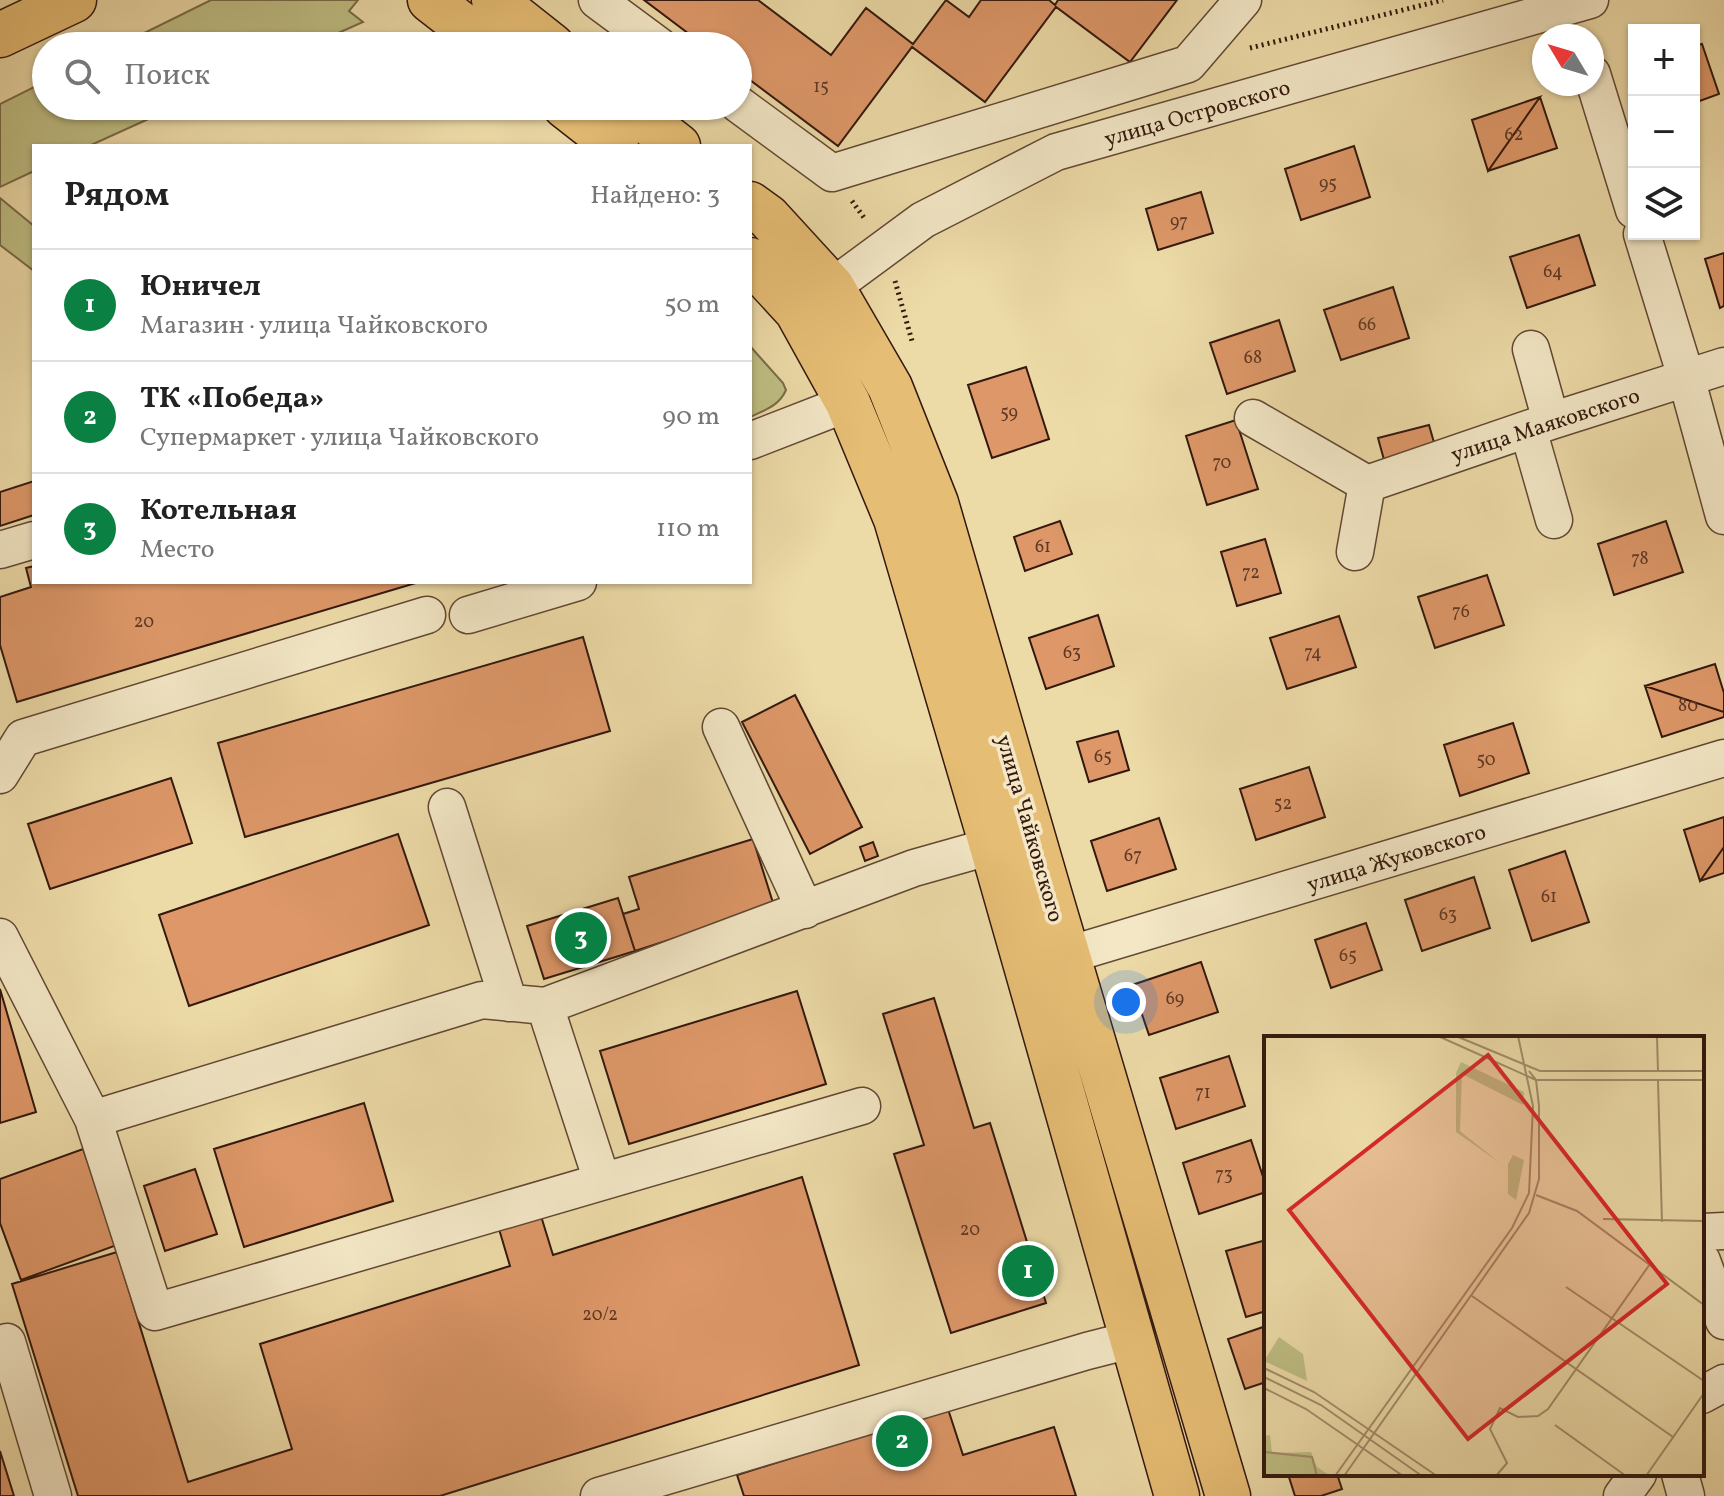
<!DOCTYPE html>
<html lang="ru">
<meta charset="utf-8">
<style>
:root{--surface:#fff;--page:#f2f2f2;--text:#222;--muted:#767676;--line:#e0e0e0;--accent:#0b8043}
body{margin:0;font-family:Vollkorn,serif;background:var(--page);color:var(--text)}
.controls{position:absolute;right:24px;top:24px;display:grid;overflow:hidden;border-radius:0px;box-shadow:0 2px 6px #0004}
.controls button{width:72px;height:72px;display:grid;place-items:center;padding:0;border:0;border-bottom:2px solid var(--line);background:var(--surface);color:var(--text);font:40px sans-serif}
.compass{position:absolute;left:1532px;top:24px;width:72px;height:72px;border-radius:50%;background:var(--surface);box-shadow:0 2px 6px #0004;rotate:308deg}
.you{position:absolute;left:1126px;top:1002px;width:28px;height:28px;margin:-20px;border:6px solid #fff;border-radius:50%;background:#1a73e8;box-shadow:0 0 0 12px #1a73e833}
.badge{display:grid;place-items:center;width:52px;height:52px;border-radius:50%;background:var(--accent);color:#fff;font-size:26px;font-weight:700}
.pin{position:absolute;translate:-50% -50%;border:4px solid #fff;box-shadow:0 2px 8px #0006}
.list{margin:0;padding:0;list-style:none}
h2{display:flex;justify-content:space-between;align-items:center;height:104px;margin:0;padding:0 32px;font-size:34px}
h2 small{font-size:26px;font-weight:400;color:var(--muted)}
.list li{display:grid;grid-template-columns:52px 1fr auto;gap:24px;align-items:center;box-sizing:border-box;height:112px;padding:0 32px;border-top:2px solid var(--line)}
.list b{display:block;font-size:30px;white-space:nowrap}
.list p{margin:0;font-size:26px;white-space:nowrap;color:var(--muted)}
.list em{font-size:26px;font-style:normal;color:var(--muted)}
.icon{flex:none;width:44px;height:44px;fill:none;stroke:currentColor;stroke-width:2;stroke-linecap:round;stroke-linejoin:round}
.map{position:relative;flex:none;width:1724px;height:1496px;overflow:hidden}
.search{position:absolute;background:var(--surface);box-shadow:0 2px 6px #0004;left:32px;top:32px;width:720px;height:88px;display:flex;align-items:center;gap:20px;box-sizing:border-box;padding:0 28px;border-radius:44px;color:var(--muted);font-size:30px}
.panel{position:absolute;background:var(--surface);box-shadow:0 2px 6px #0004;left:32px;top:144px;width:720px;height:440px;border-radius:0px}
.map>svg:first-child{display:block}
.green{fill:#bebd82;stroke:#786a48;stroke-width:2}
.building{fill:#dd9768;stroke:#33180e;stroke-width:2}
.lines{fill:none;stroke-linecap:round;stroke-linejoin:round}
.minor-casing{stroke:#614834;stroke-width:39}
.major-casing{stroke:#33180e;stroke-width:47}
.path{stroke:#33180e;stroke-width:5;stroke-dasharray:2 4;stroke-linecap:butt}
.minor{stroke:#f3e7c6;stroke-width:36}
.major{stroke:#e6bd74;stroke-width:44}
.labels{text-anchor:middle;stroke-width:7;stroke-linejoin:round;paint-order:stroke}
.number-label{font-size:18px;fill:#5e3824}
.street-label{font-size:22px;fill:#33180e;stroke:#f3e7c6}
.inset-road{fill:none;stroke:#a28c6a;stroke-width:2}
.view{fill:#d62828;fill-opacity:0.15;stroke:#d62828;stroke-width:4}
.inset-edge{fill:none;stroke:#33180e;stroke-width:4}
</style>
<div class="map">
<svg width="1724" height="1496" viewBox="0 0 1724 1496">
<rect width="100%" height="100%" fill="#ecdaa7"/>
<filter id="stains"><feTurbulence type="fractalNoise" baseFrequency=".0025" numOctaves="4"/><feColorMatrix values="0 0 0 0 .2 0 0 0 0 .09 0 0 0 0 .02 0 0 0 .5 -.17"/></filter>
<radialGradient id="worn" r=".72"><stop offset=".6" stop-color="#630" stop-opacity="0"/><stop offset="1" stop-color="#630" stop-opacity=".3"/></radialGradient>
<path class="green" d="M211,0H358L349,11L363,22L309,46H118Z
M46,81V106H177L89,146H34V171L0,187V104Z
M0,198L34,226V271L0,245Z
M750,346L783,383L786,390C779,406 765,410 750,417Z"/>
<path class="building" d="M644,0H758L831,55L866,8L913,44L946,0L969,17L981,0H1049L1055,5L1058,0H1177L1130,62L1056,7L985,102L912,47L838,146L738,71V46H705Z
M1702,44L1719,94L1694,103V46Z
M1540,97L1557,148L1488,171L1472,120Z
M1540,97L1488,171L1472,120Z
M1354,146L1370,197L1301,220L1285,169Z
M1201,192L1213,233L1158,250L1146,209Z
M1579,235L1595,285L1527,308L1510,257Z
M1724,253V306L1720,308L1705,259Z
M1393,287L1409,338L1341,360L1324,310Z
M1279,320L1295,371L1227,394L1210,343Z
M1026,367L1049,439L992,458L968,385Z
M1236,420L1258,489L1207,505L1186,436Z
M1429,425L1437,453L1386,467L1378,438Z
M34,481V515L0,526V492Z
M1060,521L1072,554L1025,571L1014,537Z
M1666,521L1683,572L1614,595L1598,544Z
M1265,539L1281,593L1237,606L1221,552Z
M34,566V582H419L17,702L0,645V597L31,587L26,568Z
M1487,575L1504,625L1435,648L1418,597Z
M1098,615L1114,666L1046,689L1029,638Z
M1339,616L1356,667L1287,689L1270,638Z
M583,637L610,731L245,837L218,743Z
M1715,664L1724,693V717L1662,737L1645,686Z
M1645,686L1724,712V717L1662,737Z
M795,695L862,827L810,854L742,722Z
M1513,723L1529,773L1460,796L1444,745Z
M1118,731L1129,770L1089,782L1077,742Z
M1309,767L1325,817L1256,840L1240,789Z
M171,778L192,843L50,889L28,824Z
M1724,817V873L1700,881L1684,830Z
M1724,817V847L1700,881L1684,830Z
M1159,818L1176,869L1107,891L1091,841Z
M398,834L429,925L189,1006L159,915Z
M753,839L774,906L635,951L623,914L639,909L629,877Z
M873,842L878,856L865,861L860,847Z
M1565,851L1589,922L1532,941L1509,870Z
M1474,877L1490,928L1422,951L1405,900Z
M618,898L635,951L544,979L527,926Z
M1366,923L1382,970L1331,988L1315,940Z
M1201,962L1218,1012L1149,1035L1132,985Z
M0,989L36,1112L0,1123Z
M797,991L826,1084L629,1144L600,1051Z
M934,998L974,1128L990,1123L1046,1303L951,1333L894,1154L924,1145L883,1014Z
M1229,1056L1245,1106L1176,1129L1160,1078Z
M364,1103L393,1201L244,1247L214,1149Z
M1251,1140L1266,1186V1192L1199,1214L1183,1163Z
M83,1149L117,1245L21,1280L0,1223V1179Z
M195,1169L217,1234L165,1251L144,1186Z
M802,1177L859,1365L440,1496H78L12,1284L117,1252L188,1482L292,1449L260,1344L510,1266L499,1229L541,1216L553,1255Z
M1266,1240V1311L1246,1317L1226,1251Z
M1266,1326V1382L1245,1389L1228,1339Z
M948,1409L963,1455L1054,1427L1076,1496H744L737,1475Z
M0,1451L14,1496H0Z
M1288,1474H1337L1342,1489L1321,1496H1295Z"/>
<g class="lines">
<defs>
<path id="minor" d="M597,0L659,46
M1592,74L1634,210
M738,104L832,173L1188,64L1243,0
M1642,234L1686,377L1724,516
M832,287L923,220L1056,152L1590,0
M1531,349L1551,421
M1253,418L1367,484L1355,552
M1528,429L1554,520
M750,441L848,403
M1367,484L1551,421L1724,366
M0,550L34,540
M468,615L578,582
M721,727L805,910
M0,775L23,738L427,615
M447,807L509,1003
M0,937L93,1119L482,1000L545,1006L914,868L992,846
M1068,955L1724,758
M545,1006L602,1181
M93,1119L155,1312L862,1106
M1702,1232L1724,1231
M1702,1261L1724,1321
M7,1342L53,1496
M1702,1395L1724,1383
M1680,1474L1686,1496
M599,1496L1087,1351L1134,1339
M1622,1496L1638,1474"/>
<path id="major" d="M430,0L489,46
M494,0L552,46
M0,35L74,0
M565,106L616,146
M627,106L678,146
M750,204L768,217L832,287L890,387L936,503L1050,896L1228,1496
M750,260L797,311L848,403L896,519L992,846L1177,1496"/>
</defs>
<use href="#minor" class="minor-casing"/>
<use href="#major" class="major-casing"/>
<path class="path" d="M1250,48L1443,0
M852,201L865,219
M895,281L912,341"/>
<use href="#minor" class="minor"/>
<use href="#major" class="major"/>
</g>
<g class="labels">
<g class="number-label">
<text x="821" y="92">15</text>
<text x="1514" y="140">62</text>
<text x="1328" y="189">95</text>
<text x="1179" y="227">97</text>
<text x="1553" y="277">64</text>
<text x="1367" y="330">66</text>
<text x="1253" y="363">68</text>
<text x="1009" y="418">59</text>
<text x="1222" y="468">70</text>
<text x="1043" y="552">61</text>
<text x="1640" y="564">78</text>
<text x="1251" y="578">72</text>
<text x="1461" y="617">76</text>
<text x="144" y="627">20</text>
<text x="1072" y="658">63</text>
<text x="1313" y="658">74</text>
<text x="1688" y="711">80</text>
<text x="1103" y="762">65</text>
<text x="1486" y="765">50</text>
<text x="1283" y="809">52</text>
<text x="1133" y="861">67</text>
<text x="1549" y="902">61</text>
<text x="1448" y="920">63</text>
<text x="1348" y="961">65</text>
<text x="1175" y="1004">69</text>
<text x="1203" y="1098">71</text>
<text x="1224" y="1180">73</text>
<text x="970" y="1235">20</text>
<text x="600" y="1320">20/2</text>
</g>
<g class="street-label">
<text transform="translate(1197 112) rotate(-16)" y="8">улица Островского</text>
<text transform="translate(1545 424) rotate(-18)" y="8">улица Маяковского</text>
<text transform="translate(1031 828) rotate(74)" y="8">улица Чайковского</text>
<text transform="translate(1396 857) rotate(-17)" y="8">улица Жуковского</text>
</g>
</g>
<g transform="translate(1264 1036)">
<rect width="440" height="440" fill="#ecdaa7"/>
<path d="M197,26L260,56L259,69L198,38L196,95L236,127L192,96V37ZM249,119L260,124L252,164L244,158V128ZM15,301L39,318L43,345L0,325ZM6,399L8,417L47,416L53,431L65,439L0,440V400Z" fill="#bebd82"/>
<path class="inset-road" d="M174,0L272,44H440M192,0L276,35H440M393,0L394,36M394,45L398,186M272,159L313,175L440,269M339,183L440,185M302,251L440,345M208,260L409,401M0,332L50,356L173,440M0,341L57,369L158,440M0,352L42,373L139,440M291,389L362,440M0,416L48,421L53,440M71,440L248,192L265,157L269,70L254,0M80,440L265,177L275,143V70L272,44L265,35M232,440L243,427L226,393L236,372L254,381L274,380L284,373L386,228M382,440L440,357"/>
<path class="view" d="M224,19L403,248L204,403L25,174Z"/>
<rect width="440" height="440" class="inset-edge"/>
</g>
<rect width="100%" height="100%" filter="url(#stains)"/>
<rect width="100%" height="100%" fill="url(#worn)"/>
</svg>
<div class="controls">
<button>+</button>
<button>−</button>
<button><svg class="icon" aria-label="layers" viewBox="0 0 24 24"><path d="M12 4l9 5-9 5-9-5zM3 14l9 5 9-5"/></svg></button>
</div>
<svg class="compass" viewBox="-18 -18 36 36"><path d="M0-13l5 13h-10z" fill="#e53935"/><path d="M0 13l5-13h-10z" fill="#767676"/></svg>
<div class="you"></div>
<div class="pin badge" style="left:1028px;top:1271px">1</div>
<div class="pin badge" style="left:902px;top:1441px">2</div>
<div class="pin badge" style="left:581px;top:938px">3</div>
<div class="search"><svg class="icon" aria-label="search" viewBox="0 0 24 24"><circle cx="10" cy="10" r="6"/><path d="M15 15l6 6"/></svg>Поиск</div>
<section class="panel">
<h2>Рядом<small>Найдено: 3</small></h2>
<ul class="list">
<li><span class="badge">1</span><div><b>Юничел</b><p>Магазин · улица Чайковского</p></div><em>50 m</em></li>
<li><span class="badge">2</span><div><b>ТК «Победа»</b><p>Супермаркет · улица Чайковского</p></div><em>90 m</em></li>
<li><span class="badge">3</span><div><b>Котельная</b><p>Место</p></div><em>110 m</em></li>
</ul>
</section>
</div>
